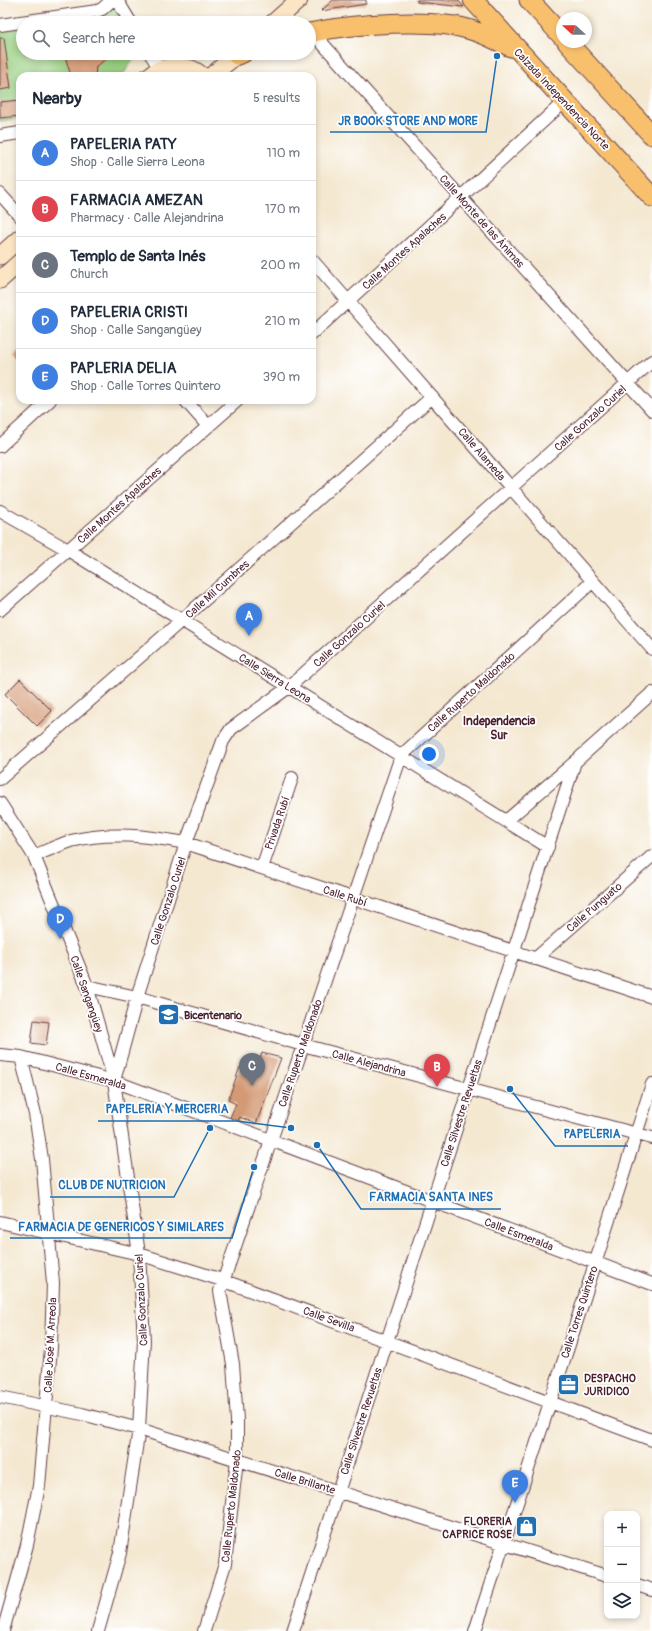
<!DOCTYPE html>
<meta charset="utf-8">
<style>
:root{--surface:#fff;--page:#f6f6f7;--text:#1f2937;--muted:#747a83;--line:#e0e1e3;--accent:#0f766e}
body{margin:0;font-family:Pangolin,sans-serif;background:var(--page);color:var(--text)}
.controls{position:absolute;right:12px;bottom:12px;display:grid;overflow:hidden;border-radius:8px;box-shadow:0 2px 6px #0003}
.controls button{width:36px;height:36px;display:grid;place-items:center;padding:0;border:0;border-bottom:1px solid var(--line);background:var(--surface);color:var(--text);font:20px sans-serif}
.compass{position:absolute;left:556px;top:12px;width:36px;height:36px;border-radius:50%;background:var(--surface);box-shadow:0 2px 6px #0003;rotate:291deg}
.you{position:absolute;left:429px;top:754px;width:14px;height:14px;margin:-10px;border:3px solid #fff;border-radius:50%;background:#1a73e8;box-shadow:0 0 0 6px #1a73e833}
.badge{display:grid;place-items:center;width:26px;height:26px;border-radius:50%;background:var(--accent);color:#fff;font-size:13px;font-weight:700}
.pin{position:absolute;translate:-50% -33px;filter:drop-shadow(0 1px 2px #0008)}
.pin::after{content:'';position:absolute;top:21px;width:14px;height:12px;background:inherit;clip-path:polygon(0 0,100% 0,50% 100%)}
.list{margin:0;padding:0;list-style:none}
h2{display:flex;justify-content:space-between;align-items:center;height:52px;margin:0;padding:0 16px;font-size:17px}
h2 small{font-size:13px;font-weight:400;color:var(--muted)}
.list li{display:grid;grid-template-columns:26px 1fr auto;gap:12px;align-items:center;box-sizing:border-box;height:56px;padding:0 16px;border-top:1px solid var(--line)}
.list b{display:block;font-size:15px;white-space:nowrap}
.list p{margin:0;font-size:13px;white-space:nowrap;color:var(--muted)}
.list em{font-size:13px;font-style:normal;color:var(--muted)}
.icon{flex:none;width:22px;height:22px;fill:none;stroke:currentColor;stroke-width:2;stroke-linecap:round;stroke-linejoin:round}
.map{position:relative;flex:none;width:652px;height:1631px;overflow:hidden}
.search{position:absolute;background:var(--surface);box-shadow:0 2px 6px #0003;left:16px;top:16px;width:300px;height:44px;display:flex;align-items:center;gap:10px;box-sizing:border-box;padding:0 14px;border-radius:22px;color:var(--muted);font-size:15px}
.panel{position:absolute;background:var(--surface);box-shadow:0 2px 6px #0003;left:16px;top:72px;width:300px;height:332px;border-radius:12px}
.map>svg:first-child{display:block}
.green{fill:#97cd7f;stroke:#707655}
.building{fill:#d49a75}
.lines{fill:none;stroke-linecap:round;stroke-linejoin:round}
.street-casing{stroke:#643d44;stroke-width:14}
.secondary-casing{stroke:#643d44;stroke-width:19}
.primary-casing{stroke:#643d44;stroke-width:21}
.street{stroke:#fff;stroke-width:12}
.secondary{stroke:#fce5c4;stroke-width:17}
.primary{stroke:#f8bf6c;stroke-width:19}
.labels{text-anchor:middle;stroke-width:3.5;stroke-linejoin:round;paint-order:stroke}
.street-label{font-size:11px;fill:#4a1f2b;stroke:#fff}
.poi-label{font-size:11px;font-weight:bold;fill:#4a1f2b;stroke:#fff;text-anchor:start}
.neighbourhood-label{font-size:12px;font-weight:bold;fill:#4a1f2b;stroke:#fff}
.leader{fill:none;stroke:#1f6fb2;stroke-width:1.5}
.callout-dot{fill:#1f6fb2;stroke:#fff;stroke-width:1.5}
.callout-label{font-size:12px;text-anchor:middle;font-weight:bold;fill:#1f6fb2;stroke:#fff;stroke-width:3.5;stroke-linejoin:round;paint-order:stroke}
</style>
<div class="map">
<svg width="652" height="1631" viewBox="0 0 652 1631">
<rect width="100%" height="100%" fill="#fff"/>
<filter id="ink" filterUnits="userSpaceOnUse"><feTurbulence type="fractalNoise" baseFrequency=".025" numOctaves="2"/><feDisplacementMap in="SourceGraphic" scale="8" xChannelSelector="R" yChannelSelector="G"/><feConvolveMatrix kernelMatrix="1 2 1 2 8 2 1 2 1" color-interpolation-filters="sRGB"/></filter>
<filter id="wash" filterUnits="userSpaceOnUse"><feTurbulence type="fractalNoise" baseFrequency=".012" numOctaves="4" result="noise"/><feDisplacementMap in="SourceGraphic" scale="16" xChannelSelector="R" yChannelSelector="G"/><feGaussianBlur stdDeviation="0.9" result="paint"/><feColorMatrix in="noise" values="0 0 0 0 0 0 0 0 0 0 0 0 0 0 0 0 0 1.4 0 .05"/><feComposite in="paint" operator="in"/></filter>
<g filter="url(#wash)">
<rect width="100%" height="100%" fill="#f4e8d1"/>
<path class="green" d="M112,1L125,23H40Z
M23,26V53H142L132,61L122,76H20V118L0,121V29Z"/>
<g id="blocks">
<path class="building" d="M333,0H366V4L321,11Z
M417,0H458L464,7L417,2Z
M0,38H4L11,88L0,90Z
M71,53H113L96,67L95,76H71L65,56Z
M20,100V116L0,118V102Z
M20,351V363L14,356Z
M20,679L52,711L37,726L5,694Z
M34,1020L49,1022L46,1045L31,1043Z
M262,1053L281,1058L256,1124L240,1117L237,1123L229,1120L236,1104L228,1100L240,1067L255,1072Z"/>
</g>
</g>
<g filter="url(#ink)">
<use href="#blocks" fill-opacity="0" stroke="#643d44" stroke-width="1"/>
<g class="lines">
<defs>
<path id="street" d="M117,0L131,23
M0,25L97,11L102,9L112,0
M313,33L652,410
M150,53L160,69
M0,136L20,133
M0,194L20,216
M312,260L652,649
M312,334L565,101
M185,400L208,426
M0,446L50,400
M0,511L68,550L548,847
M0,610L238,400
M0,779L182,620L432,397
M0,803L34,856L87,986L114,1080
M506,821L575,762L652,693
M34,856C46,851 59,845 71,841C110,831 148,836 186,843L652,997
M262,868L292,778
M535,959L652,856
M87,986L137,997L303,1045L652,1138
M0,1055L21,1057L114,1081L652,1284
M0,1222L139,1254L222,1280L652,1440
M0,1397L82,1414L139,1429L607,1576
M637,1585L652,1590
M3,1631L27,1545L39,1486L51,1348L53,1283L42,1159L35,1114L21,1057
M98,1631L120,1553L139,1429L144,1340L139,1254L114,1081L137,997L186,843L223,741L231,729L289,687L652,361
M204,1631L225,1564L237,1460V1420L233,1364L220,1291L401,756L593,581
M293,1631L575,762
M475,1631L581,1308L652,1084"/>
<path id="secondary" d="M273,23L299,0
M149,76C166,63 187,63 203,76
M211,76L239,53
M0,256L20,238
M0,280L20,262"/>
<path id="primary" d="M473,0L652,197
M529,0L562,36
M309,33C350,24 435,17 474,31C487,35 499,42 511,47
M567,42L652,135
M237,55L243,53"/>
</defs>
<use href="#street" class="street-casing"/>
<use href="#secondary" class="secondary-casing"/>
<use href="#primary" class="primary-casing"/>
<use href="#street" class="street"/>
<use href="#secondary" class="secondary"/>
<use href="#primary" class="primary"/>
</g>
</g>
<defs>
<symbol id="school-square" viewBox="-11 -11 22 22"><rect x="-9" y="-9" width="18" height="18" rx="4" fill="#1f6fb2" stroke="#fff"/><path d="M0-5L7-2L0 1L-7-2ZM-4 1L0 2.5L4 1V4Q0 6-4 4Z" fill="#fff"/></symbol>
<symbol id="office-square" viewBox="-11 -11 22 22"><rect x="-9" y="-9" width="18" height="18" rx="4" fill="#1f6fb2" stroke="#fff"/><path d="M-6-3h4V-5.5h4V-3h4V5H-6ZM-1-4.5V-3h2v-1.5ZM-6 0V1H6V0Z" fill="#fff"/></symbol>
<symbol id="shop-square" viewBox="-11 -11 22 22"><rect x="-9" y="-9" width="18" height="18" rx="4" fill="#1f6fb2" stroke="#fff"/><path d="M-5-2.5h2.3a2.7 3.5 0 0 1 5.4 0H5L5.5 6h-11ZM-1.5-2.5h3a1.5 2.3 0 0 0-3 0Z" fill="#fff"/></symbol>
</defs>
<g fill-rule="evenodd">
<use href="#school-square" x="156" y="1002" width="25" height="25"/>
<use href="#office-square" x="556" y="1372" width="25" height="25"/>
<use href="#shop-square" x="514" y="1514" width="25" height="25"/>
</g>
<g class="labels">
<g class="street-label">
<text transform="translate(562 99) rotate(47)" y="4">Calzada Independencia Norte</text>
<text transform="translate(482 221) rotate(48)" y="4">Calle Monte de las Ánimas</text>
<text transform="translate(404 251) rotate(-42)" y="4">Calle Montes Apalaches</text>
<text transform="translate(590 418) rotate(-42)" y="4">Calle Gonzalo Curiel</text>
<text transform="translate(482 454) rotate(49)" y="4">Calle Alameda</text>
<text transform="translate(119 505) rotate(-42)" y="4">Calle Montes Apalaches</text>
<text transform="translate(217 589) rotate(-42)" y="4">Calle Mil Cumbres</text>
<text transform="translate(349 634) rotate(-42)" y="4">Calle Gonzalo Curiel</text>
<text transform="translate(275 678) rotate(32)" y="4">Calle Sierra Leona</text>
<text transform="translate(471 692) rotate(-42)" y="4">Calle Ruperto Maldonado</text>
<text transform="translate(277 823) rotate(-71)" y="4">Privada Rubí</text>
<text transform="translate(345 896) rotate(18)" y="4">Calle Rubí</text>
<text transform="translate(168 901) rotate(-72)" y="4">Calle Gonzalo Curiel</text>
<text transform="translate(594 907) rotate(-41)" y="4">Calle Punguato</text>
<text transform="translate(87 994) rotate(71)" y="4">Calle Sangangüey</text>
<text transform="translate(300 1053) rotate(-71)" y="4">Calle Ruperto Maldonado</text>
<text transform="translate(369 1063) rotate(15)" y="4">Calle Alejandrina</text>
<text transform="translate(91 1076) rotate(16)" y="4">Calle Esmeralda</text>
<text transform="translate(461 1113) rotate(-72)" y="4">Calle Silvestre Revueltas</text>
<text transform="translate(519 1234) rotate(21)" y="4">Calle Esmeralda</text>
<text transform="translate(141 1300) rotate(-93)" y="4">Calle Gonzalo Curiel</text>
<text transform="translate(579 1312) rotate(-72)" y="4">Calle Torres Quintero</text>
<text transform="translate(329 1319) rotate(20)" y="4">Calle Sevilla</text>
<text transform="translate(50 1345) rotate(-87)" y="4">Calle José M. Arreola</text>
<text transform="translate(361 1421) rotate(-72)" y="4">Calle Silvestre Revueltas</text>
<text transform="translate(305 1481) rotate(17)" y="4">Calle Brillante</text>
<text transform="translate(231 1506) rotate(-84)" y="4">Calle Ruperto Maldonado</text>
</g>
<g class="poi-label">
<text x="184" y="1019">Bicentenario</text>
<text x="584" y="1382">DESPACHO<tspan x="584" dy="13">JURIDICO</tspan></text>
<text x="512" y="1525" text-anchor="end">FLORERIA<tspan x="512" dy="13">CAPRICE ROSE</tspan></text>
</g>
<g class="neighbourhood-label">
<text x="499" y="725">Independencia<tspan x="499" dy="14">Sur</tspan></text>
</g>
</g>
<path class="leader" d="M497 56L486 132H330M291 1128L237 1121H98M510 1089L555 1146H628M210 1128L174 1197H50M317 1145L361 1209H501M254 1167L232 1238H10"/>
<g class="callout-dot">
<circle cx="497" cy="56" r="4"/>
<circle cx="291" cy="1128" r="4"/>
<circle cx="510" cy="1089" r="4"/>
<circle cx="210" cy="1128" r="4"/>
<circle cx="317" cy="1145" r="4"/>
<circle cx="254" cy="1167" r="4"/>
</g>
<g class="callout-label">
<text x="408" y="125">JR BOOK STORE AND MORE</text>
<text x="167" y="1113">PAPELERIA Y MERCERIA</text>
<text x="592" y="1138">PAPELERIA</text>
<text x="112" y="1189">CLUB DE NUTRICION</text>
<text x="431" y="1201">FARMACIA SANTA INES</text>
<text x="121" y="1231">FARMACIA DE GENERICOS Y SIMILARES</text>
</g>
</svg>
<div class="controls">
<button>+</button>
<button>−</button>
<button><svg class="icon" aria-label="layers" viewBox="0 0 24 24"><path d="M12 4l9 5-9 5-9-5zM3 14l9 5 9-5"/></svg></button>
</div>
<svg class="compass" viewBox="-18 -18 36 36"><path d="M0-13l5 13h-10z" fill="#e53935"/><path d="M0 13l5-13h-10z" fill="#747a83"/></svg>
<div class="you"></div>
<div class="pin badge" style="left:249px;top:636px;background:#3f7fe0">A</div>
<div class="pin badge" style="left:437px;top:1087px;background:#e0444e">B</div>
<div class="pin badge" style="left:252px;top:1086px;background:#6b7280">C</div>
<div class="pin badge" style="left:60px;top:939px;background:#3f7fe0">D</div>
<div class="pin badge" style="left:515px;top:1503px;background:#3f7fe0">E</div>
<div class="search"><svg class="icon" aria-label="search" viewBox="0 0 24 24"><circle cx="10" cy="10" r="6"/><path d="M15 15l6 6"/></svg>Search here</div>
<section class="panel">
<h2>Nearby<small>5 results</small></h2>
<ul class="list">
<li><span class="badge" style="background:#3f7fe0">A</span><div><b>PAPELERIA PATY</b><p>Shop · Calle Sierra Leona</p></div><em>110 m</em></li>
<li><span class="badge" style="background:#e0444e">B</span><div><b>FARMACIA AMEZAN</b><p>Pharmacy · Calle Alejandrina</p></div><em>170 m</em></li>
<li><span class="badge" style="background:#6b7280">C</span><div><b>Templo de Santa Inés</b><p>Church</p></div><em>200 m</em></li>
<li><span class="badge" style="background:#3f7fe0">D</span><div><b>PAPELERIA CRISTI</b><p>Shop · Calle Sangangüey</p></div><em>210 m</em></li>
<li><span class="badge" style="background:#3f7fe0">E</span><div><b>PAPLERIA DELIA</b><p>Shop · Calle Torres Quintero</p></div><em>390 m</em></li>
</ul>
</section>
</div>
